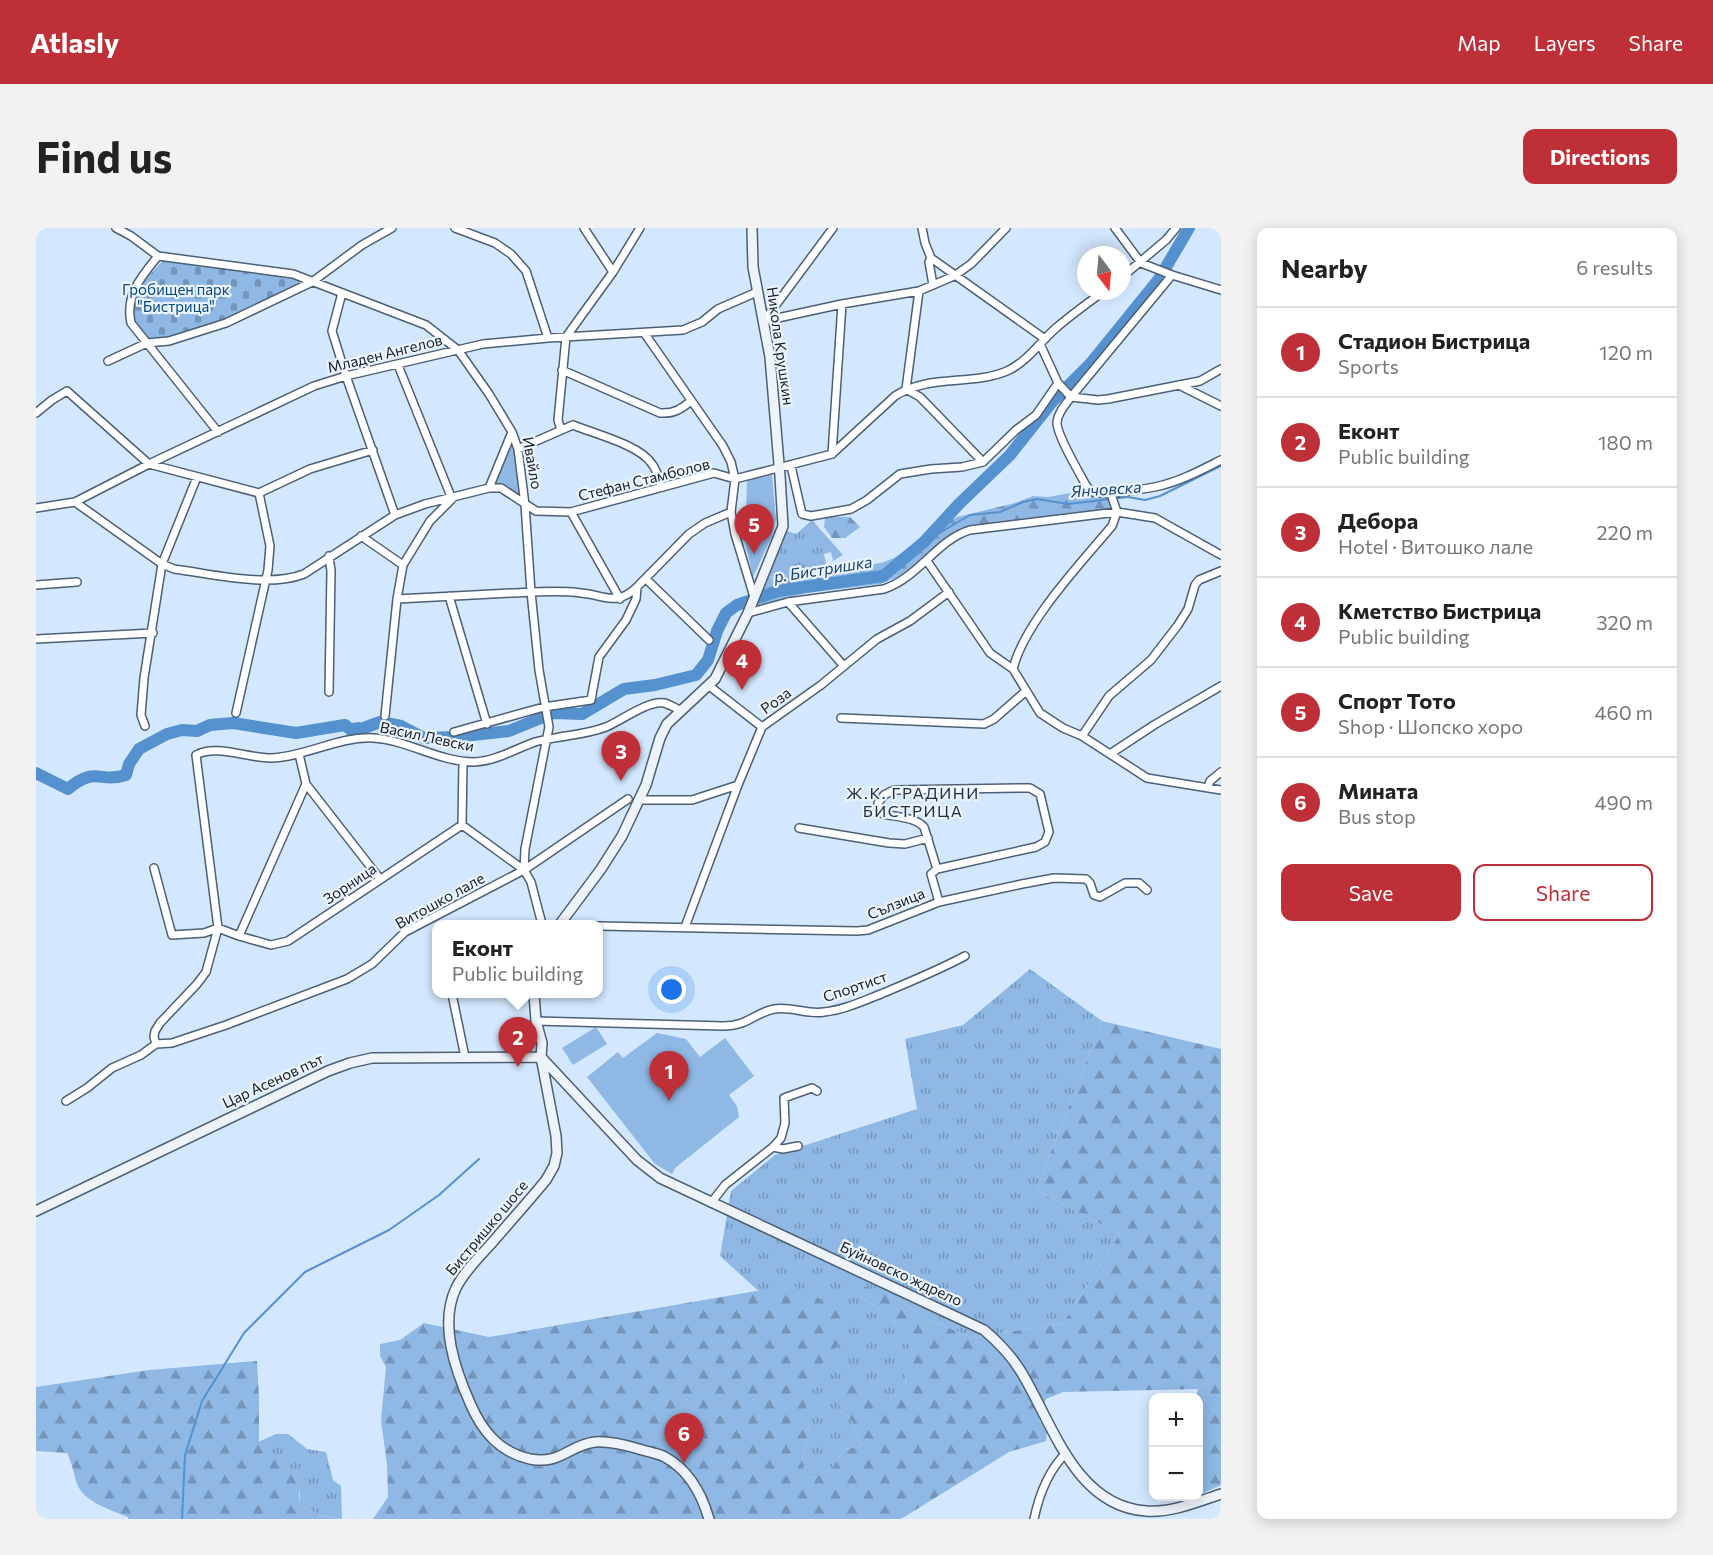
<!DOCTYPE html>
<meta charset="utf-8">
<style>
:root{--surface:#fff;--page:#f2f2f2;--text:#222;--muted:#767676;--line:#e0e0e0;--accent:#bf2f38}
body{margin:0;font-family:Commissioner,sans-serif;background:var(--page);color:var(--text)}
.controls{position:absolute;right:18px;bottom:18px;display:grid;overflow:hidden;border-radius:12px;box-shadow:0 3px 15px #0003}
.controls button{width:54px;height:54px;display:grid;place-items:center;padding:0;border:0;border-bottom:2px solid var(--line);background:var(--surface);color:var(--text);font:30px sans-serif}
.compass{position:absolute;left:1041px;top:18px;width:54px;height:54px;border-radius:50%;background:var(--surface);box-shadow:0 3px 15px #0003;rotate:164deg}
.you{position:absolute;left:636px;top:762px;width:21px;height:21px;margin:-15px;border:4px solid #fff;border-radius:50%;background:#1a73e8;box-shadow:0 0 0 9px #1a73e833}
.badge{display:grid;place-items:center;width:39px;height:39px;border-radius:50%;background:var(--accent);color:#fff;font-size:20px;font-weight:700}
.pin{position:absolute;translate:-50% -50px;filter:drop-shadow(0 2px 3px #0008)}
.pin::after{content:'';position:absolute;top:32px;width:21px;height:18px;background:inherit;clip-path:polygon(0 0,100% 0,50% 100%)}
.popup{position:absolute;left:396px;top:692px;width:171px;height:78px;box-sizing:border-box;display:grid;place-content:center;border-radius:12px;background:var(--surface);filter:drop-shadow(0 2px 4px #0005);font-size:20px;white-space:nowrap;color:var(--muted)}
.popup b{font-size:22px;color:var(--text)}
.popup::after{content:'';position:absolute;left:50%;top:100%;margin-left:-12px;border:12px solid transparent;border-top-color:var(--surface)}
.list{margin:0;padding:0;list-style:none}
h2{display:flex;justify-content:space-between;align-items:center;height:78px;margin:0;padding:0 24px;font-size:26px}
h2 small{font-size:20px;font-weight:400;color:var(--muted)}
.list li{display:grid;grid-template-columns:39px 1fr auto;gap:18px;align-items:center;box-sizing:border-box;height:90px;padding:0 24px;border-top:2px solid var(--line)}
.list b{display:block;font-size:22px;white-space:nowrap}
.list p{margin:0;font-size:20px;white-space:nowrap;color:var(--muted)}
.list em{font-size:20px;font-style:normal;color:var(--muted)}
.actions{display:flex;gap:12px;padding:18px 24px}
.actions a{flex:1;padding:14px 0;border:2px solid var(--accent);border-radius:12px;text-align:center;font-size:21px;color:var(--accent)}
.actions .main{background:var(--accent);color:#fff}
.map{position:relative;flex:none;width:1185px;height:1291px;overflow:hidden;border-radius:12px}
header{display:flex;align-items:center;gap:36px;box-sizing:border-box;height:84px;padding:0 30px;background:var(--accent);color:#fff}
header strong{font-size:28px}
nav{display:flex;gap:33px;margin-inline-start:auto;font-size:21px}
.intro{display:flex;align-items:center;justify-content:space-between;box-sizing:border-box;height:144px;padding:0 36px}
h1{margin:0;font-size:42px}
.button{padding:15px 27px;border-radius:12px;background:var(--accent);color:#fff;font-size:21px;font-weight:700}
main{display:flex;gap:36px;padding:0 36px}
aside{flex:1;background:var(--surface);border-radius:12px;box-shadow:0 3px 15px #0003}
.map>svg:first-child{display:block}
.grass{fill:url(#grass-tufts)}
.forest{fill:url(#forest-firs)}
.cemetery{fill:url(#cemetery-stones)}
.park{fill:#8fb8e4}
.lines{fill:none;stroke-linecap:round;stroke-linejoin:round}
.stream{stroke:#5591ce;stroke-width:2}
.river{stroke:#5591ce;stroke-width:12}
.street-casing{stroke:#4d5f72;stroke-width:10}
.secondary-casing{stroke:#4d5f72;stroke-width:12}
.street{stroke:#fff;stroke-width:7}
.secondary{stroke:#eef3f9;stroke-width:9}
.labels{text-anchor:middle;stroke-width:4.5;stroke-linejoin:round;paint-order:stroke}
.park-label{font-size:15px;fill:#054a83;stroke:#ebf3fc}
.street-label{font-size:15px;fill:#171e26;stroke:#ebf3fc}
.water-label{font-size:16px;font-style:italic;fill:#19446d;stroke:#ebf3fc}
.neighbourhood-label{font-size:16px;letter-spacing:1.5px;fill:#1d2d3e;stroke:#ebf3fc}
</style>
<header>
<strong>Atlasly</strong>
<nav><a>Map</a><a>Layers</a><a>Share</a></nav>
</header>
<div class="intro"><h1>Find us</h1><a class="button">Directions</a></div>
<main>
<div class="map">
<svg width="1185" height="1291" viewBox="0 0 1185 1291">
<defs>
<pattern id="grass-tufts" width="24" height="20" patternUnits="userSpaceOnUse" patternTransform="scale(1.5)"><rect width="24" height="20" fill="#8fb8e4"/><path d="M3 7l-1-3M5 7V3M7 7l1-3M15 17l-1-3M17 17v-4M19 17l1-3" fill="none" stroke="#7495b9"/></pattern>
<pattern id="forest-firs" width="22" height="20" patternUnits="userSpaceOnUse" patternTransform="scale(1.5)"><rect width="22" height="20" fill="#8fb8e4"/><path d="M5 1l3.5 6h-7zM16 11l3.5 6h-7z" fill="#7495b9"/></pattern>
<pattern id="cemetery-stones" width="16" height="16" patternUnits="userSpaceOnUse" patternTransform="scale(1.5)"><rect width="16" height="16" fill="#8fb8e4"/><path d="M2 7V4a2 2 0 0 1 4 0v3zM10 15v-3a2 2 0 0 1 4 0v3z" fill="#7495b9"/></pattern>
</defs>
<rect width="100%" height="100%" fill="#d3e8fe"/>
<path class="grass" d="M776,292L807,327L797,333L795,324L788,326L790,336C773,346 751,354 731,348L751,303L760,306Z
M994,741L1066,793L1000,962L1084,1006L1027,1095L937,1110L894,1092L850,1065L824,1068L842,1080L863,1100L880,1129L870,1147L869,1158L858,1169L831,1165L826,1156L802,1179L816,1193L825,1219L808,1221L797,1239L779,1250L769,1247L766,1230L773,1203L768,1172L788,1134L808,1111L728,1068L684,1028L695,963L739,927L881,881L869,811L927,797Z
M240,1206H252L271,1221L290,1224L297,1252L305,1258L306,1291L286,1288L264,1278V1265L222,1214Z"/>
<path class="forest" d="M1051,262L1056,267L1072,269L1077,283L922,302L869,346L844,356L769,365L718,380L731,348L741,351L845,335L858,330L921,289L979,275L997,268L1012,269Z
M789,289H814L824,299L809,310H796L788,299Z
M1066,793L1185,821V1257L1163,1267L1162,1170L1160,1169L1162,1161L1027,1164L1010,1171L1003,1191L1011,1203L1010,1213L973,1224L865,1291H337L352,1269L351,1237L345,1192L350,1139L344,1128V1116L364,1112L388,1095L453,1109L726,1062L729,1068L756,1057L804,1081L808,1111L788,1134L769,1172L773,1203L766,1230L769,1247L779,1250L797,1239L808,1221L825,1219L816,1193L802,1179L805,1163L817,1152L826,1156L831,1164L858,1169L869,1158L870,1147L879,1129L863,1100L842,1080L824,1068L813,1054L850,1065L894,1092L937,1110L1027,1095L1084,1006L1000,962Z
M221,1133L223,1170V1214C252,1237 263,1237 264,1278L286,1288L304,1291H92V1289C75,1282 48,1274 41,1256C38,1246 36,1235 31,1225L0,1223V1159L113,1142Z"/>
<path class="cemetery" d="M128,32L260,50L265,56C217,78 166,109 112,111C108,106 103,101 100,95C88,74 113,46 128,32Z"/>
<path class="park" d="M476,204L489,277L465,260H453Z
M736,247L740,291L736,308L717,349L709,314L711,252Z
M560,799L571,816L537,837L526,820Z
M621,805L650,811L664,829L689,810L718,848L693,867L701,878L703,889L639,940L636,946L619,936L551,849L582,824L587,830Z"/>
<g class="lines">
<path class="stream" d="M888,314L934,287L964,284L987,274L1001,271L1032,276L1092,269L1109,272L1124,268L1185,238
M517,485L535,479L568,472
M309,497L323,495L330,500
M146,1291L149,1227L166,1173L208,1105L269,1044L353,1002L403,967L443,931"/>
<path class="river" d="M0,545L32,561C60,537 64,556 90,547L93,536L103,521L131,506L146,502L161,503L174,497L197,495L260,505L309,497L317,504L344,494L365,498L388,510L419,509L473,503L517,485L546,486L588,461L619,457L660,447L672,432L681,403L690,385L701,377L742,363L847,348L888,314L923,276L974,227L1016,174L1055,135L1123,51L1153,0"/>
<defs>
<path id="street" d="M80,0L95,8L122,28L257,46L390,97L422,122L453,166L476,204L482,221L489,277L495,364L503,442L513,499L489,621L488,642L495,654L506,696
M419,0L459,15L475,26L490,43L512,110
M548,0L577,44
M886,0L889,15L895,30L1009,111
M1079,0L1105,35L1136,47L1185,62
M122,28C105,49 89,67 95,95L182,204
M895,30L893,34L897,57
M1086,49L1130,12L1140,0
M883,63L870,161L884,169L947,234
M306,65L296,103L310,148L359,287
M728,93L806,76L883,63L918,48L935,36L970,0
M728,93L797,0
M609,106L687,218L695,234L699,251L695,284L699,306L718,369
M72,133L111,115L133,113L190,95L276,54L326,17L356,0
M526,142L624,185C638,186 645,181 655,173
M1143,157L1185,178
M1035,169L1136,47
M1035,169L1062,172L1072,171L1164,153L1185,141
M0,185L16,172L31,163L113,236L223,265L274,241L337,222
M525,202L522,192L530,109L577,44L604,0
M482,221L537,197C559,206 604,217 616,236C621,242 623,251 625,258
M796,226L806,76
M755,238L766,286L775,288L815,281L831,272L864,246L895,241L926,239L947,234L980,202L1000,187L1022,155
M453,260L476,204
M1075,266C1091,262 1107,262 1123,258C1145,253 1165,242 1185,232
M39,274L126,336L138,341C177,346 232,360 268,346L359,287L389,276L453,260H465L500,283L535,284L678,245L699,251L796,226L859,168C893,146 935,158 971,143C991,134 1004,114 1020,100C1035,87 1052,75 1068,63
M0,280L39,274L113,236L278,158L310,148L447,116L512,110L647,102L666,94L682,81L721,64
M535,284L584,371
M325,308L367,337
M293,328L295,343L293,464
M891,333L954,425L977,441L1004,485L1027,500L1046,508L1111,550L1185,562
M610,351L673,412
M0,357L41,354
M413,368L451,496
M361,371C399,369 438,367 476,365C499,364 523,362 545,365C569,367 580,379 601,359
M752,374L807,437
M712,385L752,374L848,361C883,349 901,312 934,302L1081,284L1119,290L1185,327
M0,411L117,405
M977,441C988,395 1045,335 1076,298L1081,284L1075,266L1057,264L1051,259C1044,246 1020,206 1021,194C1022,184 1030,176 1035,169L1022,155L1004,116
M672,457L726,499
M200,485L232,342L234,318L223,265
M349,488L361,371L367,337L394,293L416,271L362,137
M805,490L948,496L958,491L990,463
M109,498L105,487L108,450L126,336L161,249
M418,504L508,479L555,472L563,429L590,392L600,371L601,359L653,306L669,295L695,284
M1046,508L1073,468L1115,432L1142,397L1152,381L1159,357L1163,352L1185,343
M263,526L270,556L344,651
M1074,526L1118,497L1185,458
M1172,559L1174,553L1185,544
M604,572H656L702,557
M426,597L488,642
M426,597L427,534
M763,600L853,615L869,616L892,610
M118,640L136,707L168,705L182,700L203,708L235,717L252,713L426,597
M901,641L888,599C879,589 860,589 847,586L843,582L842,575L848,567L858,562L986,560H994L1004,566L1013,604L1009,614L1000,619L901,641L895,646L903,674
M563,698L821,703L832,702L903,674L986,656L1018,650L1050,651L1054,655L1058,667L1064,669L1089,655H1103L1111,662
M649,699L702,557L726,499L785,457L841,411L874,393L913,364
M203,708L270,556
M416,766L429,829
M500,793L687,798C712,798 718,785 738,781C755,778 772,787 788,784C808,782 827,773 845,766C873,754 901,743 929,728
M120,816L118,809L119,803L124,795L161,756L170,744L182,700L160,527C179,516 211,530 235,530C269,529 303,508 337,510C372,512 403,534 438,534C460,533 479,521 499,514C509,511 520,510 530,508C544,506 557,504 570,499C585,493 612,472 628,475C633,476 639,480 644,482
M120,816L136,815L190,797L311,751L336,736L369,704L488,642L592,571
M30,873L51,860L76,840L105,827L120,816
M737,919L747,921L762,918
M675,975L689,957L737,919L745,910L749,895L748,870L776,860L781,863
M998,1291C1003,1267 1012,1243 1030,1225"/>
<path id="secondary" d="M524,696L565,641L586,608L610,557L624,510L631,496L679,451L712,385L747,298L744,248L734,129L717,39L716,0
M498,766L500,793L506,815L505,829L520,908L521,925L518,938L510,952C492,974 473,995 454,1017C442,1030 428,1044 420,1060C403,1096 419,1141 434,1175C446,1203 463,1224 494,1231C525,1237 533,1217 559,1214C573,1213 589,1217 603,1221C612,1224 622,1225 629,1229C653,1242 666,1267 673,1291
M505,829L601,932L624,950L948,1102C962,1114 974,1126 984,1142C1016,1193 1038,1278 1110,1283C1135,1285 1161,1274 1185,1266
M0,983L292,843L314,835L336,830L505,829"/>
</defs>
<use href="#street" class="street-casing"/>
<use href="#secondary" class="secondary-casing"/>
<use href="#street" class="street"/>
<use href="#secondary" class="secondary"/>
</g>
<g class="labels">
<g class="park-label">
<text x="140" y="67">Гробищен парк<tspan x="140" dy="17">"Бистрица"</tspan></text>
</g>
<g class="street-label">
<text transform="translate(744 118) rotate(82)" y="5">Никола Крушкин</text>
<text transform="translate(349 126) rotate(-14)" y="5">Младен Ангелов</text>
<text transform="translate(496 235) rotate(80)" y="5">Ивайло</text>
<text transform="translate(608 252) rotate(-14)" y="5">Стефан Стамболов</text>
<text transform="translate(740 473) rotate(-36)" y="5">Роза</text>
<text transform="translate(391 509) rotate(12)" y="5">Васил Левски</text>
<text transform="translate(314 656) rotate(-34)" y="5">Зорница</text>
<text transform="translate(404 673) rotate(-29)" y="5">Витошко лале</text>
<text transform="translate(860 676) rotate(-22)" y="5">Сълзица</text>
<text transform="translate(819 759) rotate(-19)" y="5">Спортист</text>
<text transform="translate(237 853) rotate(-25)" y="5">Цар Асенов път</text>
<text transform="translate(451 1000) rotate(-50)" y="5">Бистришко шосе</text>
<text transform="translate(865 1046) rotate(25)" y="5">Буйновско ждрело</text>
</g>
<g class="water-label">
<text transform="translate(1070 261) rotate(-4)" y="6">Янчовска</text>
<text transform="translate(787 341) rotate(-9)" y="6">р. Бистришка</text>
</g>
<g class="neighbourhood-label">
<text x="877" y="571">Ж.К. ГРАДИНИ<tspan x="877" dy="18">БИСТРИЦА</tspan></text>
</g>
</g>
</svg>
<div class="controls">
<button>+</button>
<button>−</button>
</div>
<svg class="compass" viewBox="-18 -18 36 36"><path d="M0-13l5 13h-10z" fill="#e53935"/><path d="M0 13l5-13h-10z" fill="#767676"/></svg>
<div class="you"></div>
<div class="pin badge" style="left:633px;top:873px">1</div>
<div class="pin badge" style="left:482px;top:839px">2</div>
<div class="popup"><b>Еконт</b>Public building</div>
<div class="pin badge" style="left:585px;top:553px">3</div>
<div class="pin badge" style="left:706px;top:462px">4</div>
<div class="pin badge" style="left:718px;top:326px">5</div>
<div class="pin badge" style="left:648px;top:1235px">6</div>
</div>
<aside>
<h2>Nearby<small>6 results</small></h2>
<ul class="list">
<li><span class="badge">1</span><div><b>Стадион Бистрица</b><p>Sports</p></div><em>120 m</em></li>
<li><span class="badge">2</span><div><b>Еконт</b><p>Public building</p></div><em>180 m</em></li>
<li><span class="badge">3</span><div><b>Дебора</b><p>Hotel · Витошко лале</p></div><em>220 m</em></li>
<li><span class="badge">4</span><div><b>Кметство Бистрица</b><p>Public building</p></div><em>320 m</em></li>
<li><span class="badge">5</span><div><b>Спорт Тото</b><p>Shop · Шопско хоро</p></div><em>460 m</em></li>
<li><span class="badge">6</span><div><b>Мината</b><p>Bus stop</p></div><em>490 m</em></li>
</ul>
<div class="actions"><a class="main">Save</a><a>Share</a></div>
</aside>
</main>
